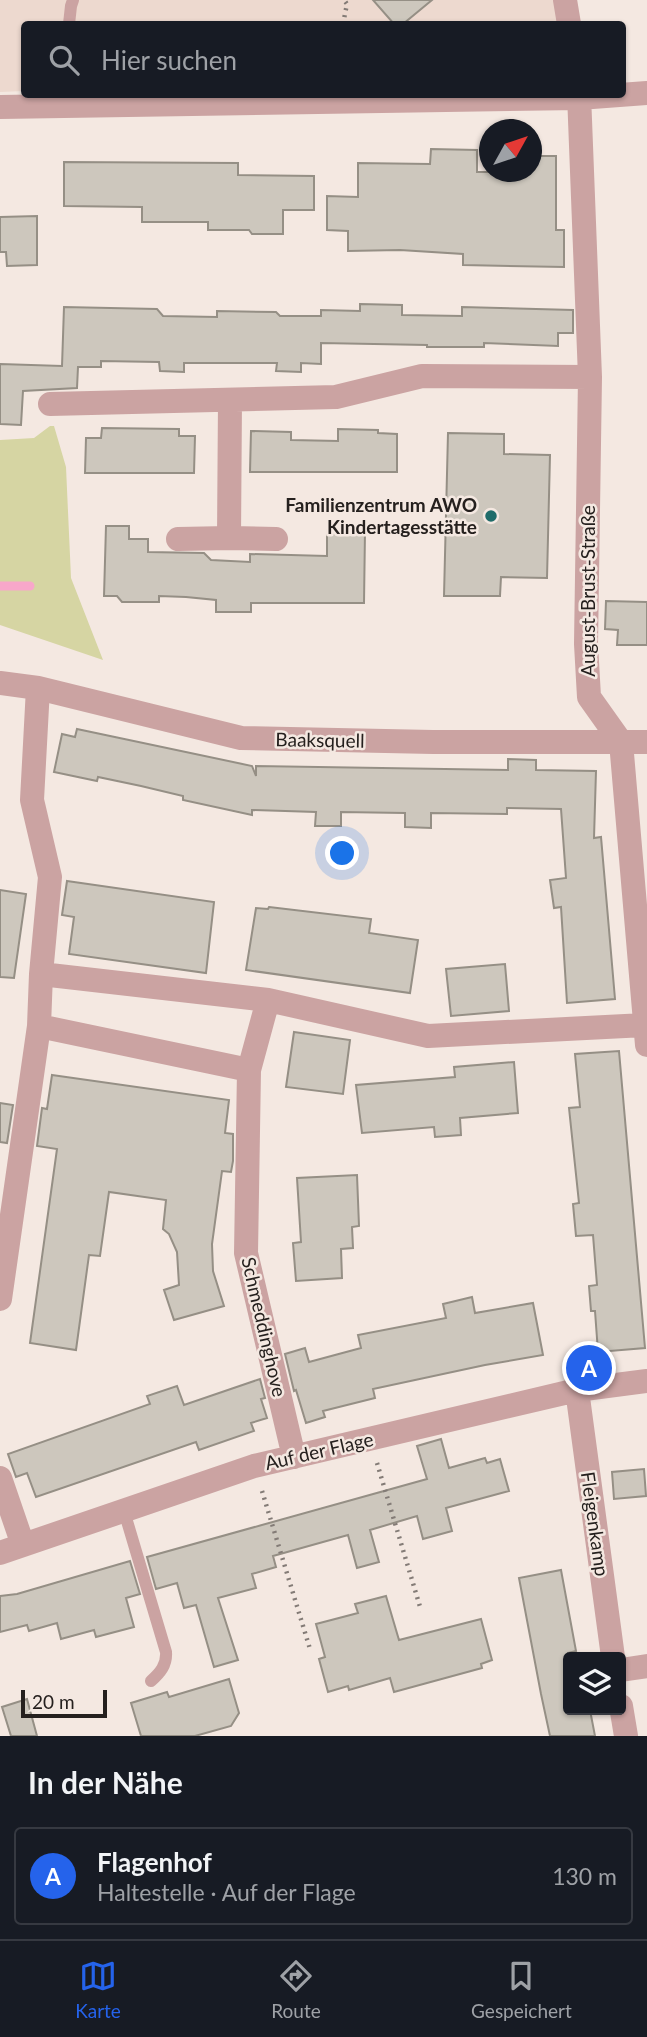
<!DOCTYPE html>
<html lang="de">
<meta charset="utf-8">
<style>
:root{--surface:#171b24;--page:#20242c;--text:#f1f3f6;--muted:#9ea1a6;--line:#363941;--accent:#2563eb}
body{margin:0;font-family:Lato,sans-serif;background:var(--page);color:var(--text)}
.controls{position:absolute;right:21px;bottom:21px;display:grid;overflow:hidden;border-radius:7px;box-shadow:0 2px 5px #0004}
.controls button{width:63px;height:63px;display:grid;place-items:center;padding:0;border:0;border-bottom:2px solid var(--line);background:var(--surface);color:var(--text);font:35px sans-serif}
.compass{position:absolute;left:479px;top:119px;width:63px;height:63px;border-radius:50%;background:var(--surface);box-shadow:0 2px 5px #0004;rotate:50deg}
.scale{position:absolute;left:21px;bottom:18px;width:86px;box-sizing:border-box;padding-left:7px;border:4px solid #25201e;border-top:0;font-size:19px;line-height:24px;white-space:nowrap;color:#25201e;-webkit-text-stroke:5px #f4e8e1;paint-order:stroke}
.you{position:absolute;left:343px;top:854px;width:24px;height:24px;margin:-18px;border:5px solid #fff;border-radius:50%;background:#1a73e8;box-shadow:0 0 0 10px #1a73e833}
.badge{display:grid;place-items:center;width:46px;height:46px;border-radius:50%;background:var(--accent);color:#fff;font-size:23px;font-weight:700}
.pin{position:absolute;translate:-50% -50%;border:4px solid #fff;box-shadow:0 2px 7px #0006}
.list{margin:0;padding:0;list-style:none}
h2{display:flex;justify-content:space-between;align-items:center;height:91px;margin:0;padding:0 28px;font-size:30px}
h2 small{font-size:23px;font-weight:400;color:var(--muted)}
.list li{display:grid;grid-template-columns:46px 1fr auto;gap:21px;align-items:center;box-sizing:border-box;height:98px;margin:0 14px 14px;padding:0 14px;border:2px solid var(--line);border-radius:7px}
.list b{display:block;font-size:26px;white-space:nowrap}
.list p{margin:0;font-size:23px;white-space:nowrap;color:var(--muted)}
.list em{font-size:23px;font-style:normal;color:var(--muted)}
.icon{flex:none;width:38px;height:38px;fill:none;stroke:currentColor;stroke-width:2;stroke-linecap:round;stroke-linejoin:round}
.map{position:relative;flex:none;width:647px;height:1736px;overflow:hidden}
.search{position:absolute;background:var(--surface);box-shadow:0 2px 5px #0004;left:21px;right:21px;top:21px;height:77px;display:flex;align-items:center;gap:18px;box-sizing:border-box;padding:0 24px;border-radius:7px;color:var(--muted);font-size:26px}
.sheet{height:203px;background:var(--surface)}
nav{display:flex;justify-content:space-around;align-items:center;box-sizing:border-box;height:98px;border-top:2px solid var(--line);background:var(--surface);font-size:19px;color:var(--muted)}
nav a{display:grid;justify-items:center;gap:4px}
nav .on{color:var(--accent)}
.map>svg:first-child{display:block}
.built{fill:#edd9cf}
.green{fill:#d6d5a3}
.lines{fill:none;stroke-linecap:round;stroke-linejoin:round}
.stream{stroke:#f8a7ca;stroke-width:9}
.building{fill:#cdc7bd;stroke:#958f85;stroke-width:2}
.path{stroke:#837b76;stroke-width:4.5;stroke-dasharray:2 5;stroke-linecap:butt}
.lane{stroke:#cba3a2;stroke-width:12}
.street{stroke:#cba3a2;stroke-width:24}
.poi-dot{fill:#206c6a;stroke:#f4e8e1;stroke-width:2.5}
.labels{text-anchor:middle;stroke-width:5;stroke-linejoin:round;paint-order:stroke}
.poi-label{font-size:19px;font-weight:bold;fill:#25201e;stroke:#f4e8e1;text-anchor:end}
.street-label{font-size:19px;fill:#25201e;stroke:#f4e8e1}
</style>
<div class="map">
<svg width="647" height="1736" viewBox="0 0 647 1736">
<rect width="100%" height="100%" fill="#f4e8e1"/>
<path class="built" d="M0,0H560L563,24H24V91L0,92Z"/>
<path class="green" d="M50,426H54L66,467L71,578L103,660L0,625V440L34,438Z"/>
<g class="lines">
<path class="stream" d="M0,586H30"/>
</g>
<path class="building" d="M373,0H432L403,24H394Z
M431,149L477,150V172H531V156H556V230H564V267L463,265V254L400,250L348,251V231L327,230V196L358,197V163L430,164Z
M64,162L238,163V175L314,176V210H283V234H252L249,230H208V222H142V207L64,206Z
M37,216V265L7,266L6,252H0V217Z
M360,304L402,305V315L462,316V307L573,310V333H558V346L484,343V347H427V345L321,343V364L301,363V372L276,371L277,363H184V372L160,371L159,362L101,361V367H78L77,388L23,391L21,425L0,424V364L62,366L64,307L157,309L163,316L217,317V311L276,312L280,316H321V310L360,311Z
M102,428L179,429V436H195L194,473H85L86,438H101Z
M338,429L378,430V433L397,434V472H250L251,431L291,432V440L338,441Z
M448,433L504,434V454L550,455L547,578L501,577L500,596H444Z
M106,526H129V539H148V552L204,553L211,560L250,562V554L327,556V530L365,531L364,603H251V612H216V600L186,597L159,596V602H122L117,596H104Z
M606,601L647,602V645H617L618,630L605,629Z
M77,729L252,766L256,776V766L508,770V759L536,760V770L596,771L594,838L601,837L615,999L567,1003L561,907L554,908L550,880L566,878L561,809L507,808V814L431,813V828L405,827V813L341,812V826H315L316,812L252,810V815L183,800V796L141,786L98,777L97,781L54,772L62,734L75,737Z
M67,881L214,902L206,973L69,954L74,917L62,915Z
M0,890L26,894L14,978L0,977Z
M269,907L371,919L369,933L418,940L410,993L246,970L256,908L268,909Z
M505,964L509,1011L451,1016L446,969Z
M294,1032L350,1040L343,1094L286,1087Z
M619,1051L645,1348L598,1352L595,1311H591L589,1286L597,1285L593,1235L576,1236L573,1204L579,1203L569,1108L580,1107L575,1054Z
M514,1062L518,1113L460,1118L461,1135L435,1137L434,1127L362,1133L356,1085L455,1077L454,1067Z
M52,1075L229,1100L225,1133L233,1134V1161L231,1172L222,1171L212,1244L213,1271L224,1306L174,1320L164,1290L179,1285L177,1252L169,1234L163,1229L166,1200L109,1192L100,1256L89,1255L76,1350L30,1343L57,1149L37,1146L42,1108L47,1109Z
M0,1103L13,1105L7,1143L0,1142Z
M357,1175L359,1226L352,1227L353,1248L341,1249L342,1278L296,1281L293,1243L301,1242L297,1178Z
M472,1297L475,1313L533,1303L543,1355L485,1365L373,1389L375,1398L323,1411L325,1417L306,1423L296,1390L294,1391L285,1354L305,1348L309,1362L361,1348L358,1335L446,1318L443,1304Z
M260,1379L265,1398L261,1399L267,1418L251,1423L254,1431L199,1450L196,1442L36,1497L27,1473L16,1477L8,1454L150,1404L147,1396L177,1386L184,1405Z
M441,1439L449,1468L485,1458L487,1463L500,1459L509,1491L446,1508L452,1531L423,1539L417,1516L370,1530L379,1562L357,1568L348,1535L273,1556L276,1567L252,1574L256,1588L218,1598L238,1660L214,1667L196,1605L184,1608L177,1583L156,1589L147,1557L427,1479L417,1446Z
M644,1469L646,1496L614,1499L612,1472Z
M130,1561L140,1594L126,1598L134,1627L96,1637L94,1630L61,1639L57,1623L29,1631L27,1625L0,1632V1596L17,1594Z
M561,1570L576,1651L568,1653V1710H590L595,1736H550L541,1694L519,1578Z
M386,1596L399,1640L481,1619L492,1660L481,1664L482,1668L394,1692L390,1678L349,1690L348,1686L328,1692L319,1659L325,1657L316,1624L358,1613L355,1604Z
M229,1679L239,1713L231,1726L195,1736H141L131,1703L167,1692L169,1697Z
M27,1699L37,1736H11L2,1707Z"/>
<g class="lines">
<path class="path" d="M343,24L347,4L344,0
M377,1463L421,1610
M262,1491L310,1649"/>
<path class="lane" d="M69,24L71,6L73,0
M124,1511L166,1652C167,1665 160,1673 151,1681"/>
<path class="street" d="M565,0L569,24
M579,94L590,377L586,644L589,697L621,742L647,1045
M0,107L579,98L647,93
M230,400L229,538L276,539
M50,404L336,397L422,376L590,377
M178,539L229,538
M0,683L38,688L241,738L433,742H647
M41,974L268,1000L428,1036L645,1025
M268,1000L249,1070L246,1253L294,1457
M39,1026L249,1070
M0,1299L39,1026L41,974L50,877L32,800L38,688
M577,1390L613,1657
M0,1478L23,1545
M0,1553L254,1466L577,1390L647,1381
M621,1670L647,1666
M621,1706L626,1736"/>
</g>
<circle class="poi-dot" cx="491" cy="516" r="7"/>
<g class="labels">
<g class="poi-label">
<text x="477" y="512">Familienzentrum AWO<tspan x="477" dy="22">Kindertagesstätte</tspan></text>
</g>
<g class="street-label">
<text transform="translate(588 591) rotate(-90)" y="7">August-Brust-Straße</text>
<text transform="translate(320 740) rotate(1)" y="7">Baaksquell</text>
<text transform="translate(264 1327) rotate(77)" y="7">Schmeddinghove</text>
<text transform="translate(319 1451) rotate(-13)" y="7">Auf der Flage</text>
<text transform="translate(595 1524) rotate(82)" y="7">Fleigenkamp</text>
</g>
</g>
</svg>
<div class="controls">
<button><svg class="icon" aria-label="layers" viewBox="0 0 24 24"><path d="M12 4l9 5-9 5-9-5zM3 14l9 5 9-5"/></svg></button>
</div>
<svg class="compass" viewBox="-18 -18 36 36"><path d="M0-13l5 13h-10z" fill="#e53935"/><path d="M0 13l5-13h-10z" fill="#9ea1a6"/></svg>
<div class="scale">20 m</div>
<div class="you"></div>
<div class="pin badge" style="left:589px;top:1368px">A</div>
<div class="search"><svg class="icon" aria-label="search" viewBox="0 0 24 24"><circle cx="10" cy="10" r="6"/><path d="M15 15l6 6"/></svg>Hier suchen</div>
</div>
<section class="sheet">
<h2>In der Nähe<small></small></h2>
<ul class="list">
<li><span class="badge">A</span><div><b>Flagenhof</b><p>Haltestelle · Auf der Flage</p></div><em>130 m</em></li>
</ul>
</section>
<nav>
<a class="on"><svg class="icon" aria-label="map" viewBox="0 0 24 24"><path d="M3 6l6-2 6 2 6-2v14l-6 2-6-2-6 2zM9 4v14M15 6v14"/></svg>Karte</a>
<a><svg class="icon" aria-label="directions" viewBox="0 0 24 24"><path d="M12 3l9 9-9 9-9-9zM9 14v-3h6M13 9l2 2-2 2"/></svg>Route</a>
<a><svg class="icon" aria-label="saved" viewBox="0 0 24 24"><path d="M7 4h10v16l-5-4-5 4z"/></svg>Gespeichert</a>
</nav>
